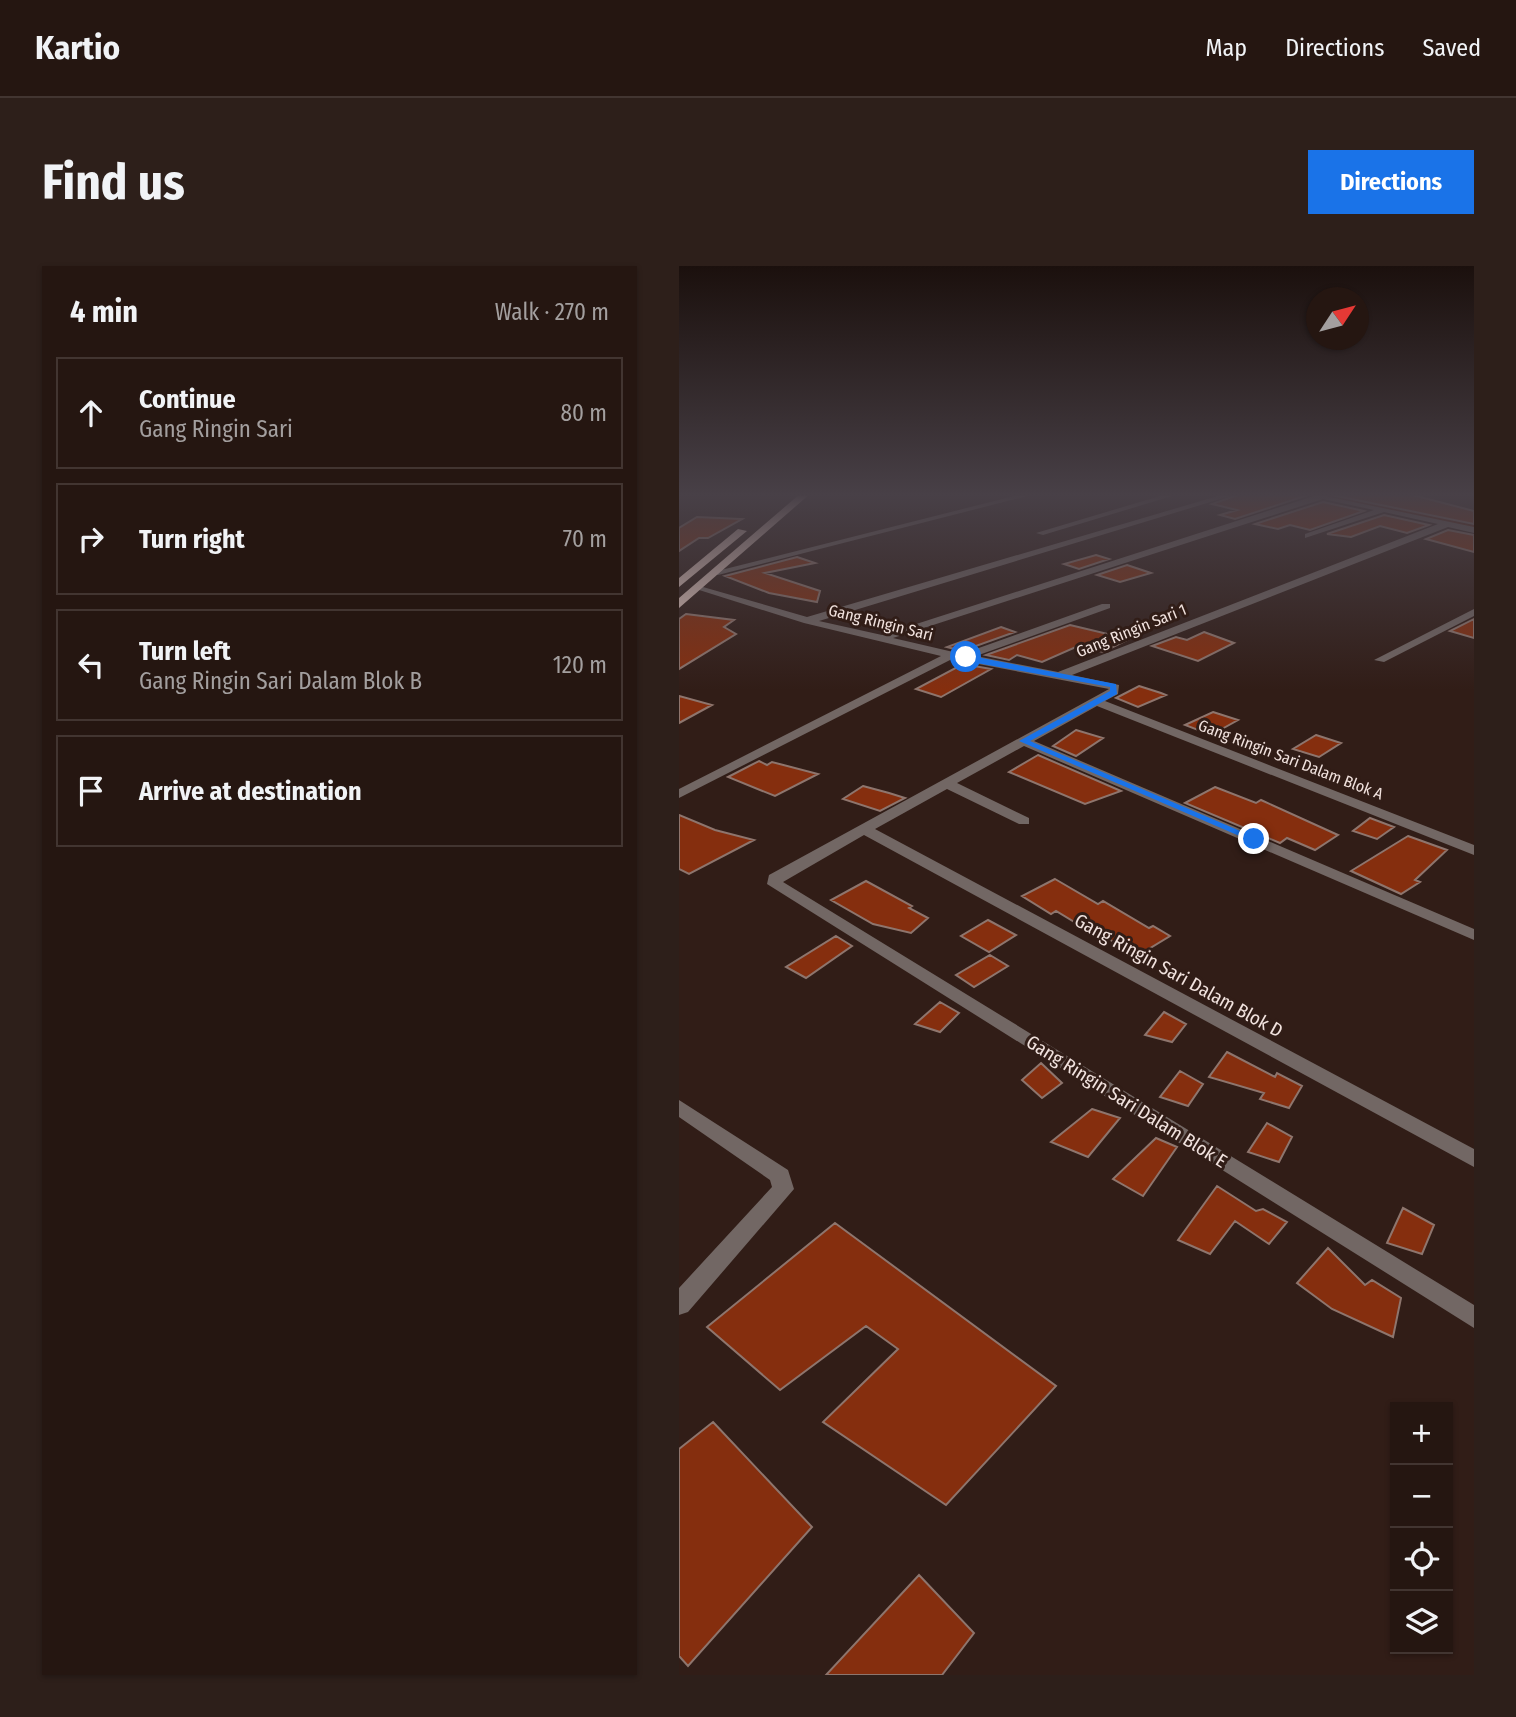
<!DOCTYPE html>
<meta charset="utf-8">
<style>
:root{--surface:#251611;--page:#2d1f1a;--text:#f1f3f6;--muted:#a39f9f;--line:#423531;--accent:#1a73e8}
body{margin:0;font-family:"Fira Sans Condensed",sans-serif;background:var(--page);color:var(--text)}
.controls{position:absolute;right:21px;bottom:21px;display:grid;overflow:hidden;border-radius:0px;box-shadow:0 2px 5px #0004}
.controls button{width:63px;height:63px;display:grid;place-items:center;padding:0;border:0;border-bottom:2px solid var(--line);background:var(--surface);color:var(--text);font:35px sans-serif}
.compass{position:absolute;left:627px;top:21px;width:63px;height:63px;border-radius:50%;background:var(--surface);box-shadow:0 2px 5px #0004;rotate:54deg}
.stop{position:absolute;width:21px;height:21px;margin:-16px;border:5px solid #1a73e8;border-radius:50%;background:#fff}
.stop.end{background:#1a73e8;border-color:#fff;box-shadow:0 2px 7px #0008}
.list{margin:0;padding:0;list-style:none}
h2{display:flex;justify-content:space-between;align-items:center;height:91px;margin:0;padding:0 28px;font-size:30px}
h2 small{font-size:23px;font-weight:400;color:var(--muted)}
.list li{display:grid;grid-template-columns:46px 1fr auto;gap:21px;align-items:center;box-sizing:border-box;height:112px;margin:0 14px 14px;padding:0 14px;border:2px solid var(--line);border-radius:0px}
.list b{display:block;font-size:26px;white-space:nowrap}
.list p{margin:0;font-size:23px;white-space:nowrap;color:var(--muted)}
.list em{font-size:23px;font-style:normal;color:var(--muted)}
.icon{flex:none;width:38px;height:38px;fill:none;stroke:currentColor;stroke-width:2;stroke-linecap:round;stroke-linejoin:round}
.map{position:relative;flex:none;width:795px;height:1409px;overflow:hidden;border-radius:0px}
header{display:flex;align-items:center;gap:42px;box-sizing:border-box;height:98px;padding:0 35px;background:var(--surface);border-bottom:2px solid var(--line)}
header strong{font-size:33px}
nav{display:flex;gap:38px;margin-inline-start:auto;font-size:24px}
.intro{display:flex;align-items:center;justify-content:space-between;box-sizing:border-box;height:168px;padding:0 42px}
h1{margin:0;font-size:49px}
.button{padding:18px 32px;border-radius:0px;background:var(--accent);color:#fff;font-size:24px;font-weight:700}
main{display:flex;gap:42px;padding:0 42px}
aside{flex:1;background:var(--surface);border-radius:0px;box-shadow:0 2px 5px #0004}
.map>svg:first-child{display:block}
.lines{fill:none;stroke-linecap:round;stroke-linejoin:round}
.stream{stroke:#5d1b03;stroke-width:3.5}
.building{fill:#852e0e;stroke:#8e756d;stroke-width:2}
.minor{fill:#726764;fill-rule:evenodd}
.highway{fill:#e3c7be;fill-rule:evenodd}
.route{fill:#1a73e8}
.labels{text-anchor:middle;stroke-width:6;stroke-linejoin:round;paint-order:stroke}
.far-street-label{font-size:16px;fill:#f1e2de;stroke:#311d17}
.street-label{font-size:19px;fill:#f1e2de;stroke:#311d17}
</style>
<header>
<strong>Kartio</strong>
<nav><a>Map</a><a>Directions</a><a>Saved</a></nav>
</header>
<div class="intro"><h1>Find us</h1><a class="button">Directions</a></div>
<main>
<aside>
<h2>4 min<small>Walk · 270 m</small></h2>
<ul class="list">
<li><svg class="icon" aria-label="ahead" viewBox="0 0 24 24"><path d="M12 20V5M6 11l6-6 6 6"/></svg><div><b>Continue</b><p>Gang Ringin Sari</p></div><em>80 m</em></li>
<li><svg class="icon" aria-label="right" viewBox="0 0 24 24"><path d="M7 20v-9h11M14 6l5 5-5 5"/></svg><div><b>Turn right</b></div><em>70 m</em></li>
<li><svg class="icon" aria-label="left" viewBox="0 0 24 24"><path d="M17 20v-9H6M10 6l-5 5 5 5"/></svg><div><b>Turn left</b><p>Gang Ringin Sari Dalam Blok B</p></div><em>120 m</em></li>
<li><svg class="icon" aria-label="arrive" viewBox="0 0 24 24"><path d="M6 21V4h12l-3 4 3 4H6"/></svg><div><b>Arrive at destination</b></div></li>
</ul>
</aside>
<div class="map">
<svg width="795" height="1409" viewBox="0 0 795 1409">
<rect width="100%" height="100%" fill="#311d17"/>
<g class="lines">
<path class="stream" d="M640,227L795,261"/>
</g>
<path class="building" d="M564,227H628L629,229L556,253L541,249L558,244L533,238Z
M643,227H726L795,245V258Z
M644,236L685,245L631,264L611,259L599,263L576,258Z
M705,249L750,259L728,267L701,260L672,271L648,268Z
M18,251L63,253L29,272H20L0,285V262Z
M769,264L795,269V286L747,273Z
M417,289L430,293L400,303L385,298Z
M118,291L136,297L86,307L141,325L138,336L90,327L46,310Z
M448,299L472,307L441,316L418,309Z
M7,348L55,354L45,361L57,368L0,403V353Z
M795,353V372L771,365Z
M391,359L450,373L424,386L399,380L363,396L338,389L330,394L307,389Z
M322,361L336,366L283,385L268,381Z
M525,366L555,377L519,395L473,380L497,371L508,374Z
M284,398L312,403L262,431L237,423Z
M460,420L482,427L487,429L459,441L437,432Z
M0,430L33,439L0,457Z
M534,446L559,454L532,469L506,459Z
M397,464L424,472L397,490L374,480Z
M637,469L662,477L640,491L614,483Z
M359,489L442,525L406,538L330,506Z
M80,495L88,499L93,496L139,508L96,530L49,511Z
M184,520L210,527L226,532L201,545L164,533Z
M536,521L577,537L582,534L659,569L636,584L608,572L601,577L506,537Z
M0,549L36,564L75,574L10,608L0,603Z
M691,552L715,561L698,573L674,565Z
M729,570L768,584L736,614L741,616L722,628L672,605Z
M376,613L419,638L424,635L470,662L474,660L491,670L458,690L410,661L407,663L377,645L372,648L343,630Z
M187,615L233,640L230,642L249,652L232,667L194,658L152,634Z
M309,654L337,669L310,686L282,670Z
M157,670L173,680L127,712L107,701Z
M311,689L329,700L295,721L277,709Z
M261,736L280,747L261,766L236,758Z
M485,746L507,758L493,776L466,769Z
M548,786L596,811L598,807L623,820L610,842L581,833L585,827L530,811Z
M362,797L383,817L363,832L343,814Z
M501,805L524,818L509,840L481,831Z
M413,843L441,852L409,891L372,876Z
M588,857L613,871L600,896L569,886Z
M477,872L498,881L464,930L434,913Z
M538,920L577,945L584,943L608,956L590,978L556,955L531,988L499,974Z
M724,942L755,959L743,988L708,977Z
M156,957L377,1120L267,1239L144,1156L219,1083L187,1060L101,1124L28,1061Z
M649,982L686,1019L693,1014L722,1032L714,1071L653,1043L618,1017Z
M34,1156L133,1261L9,1400L0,1390V1183Z
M240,1309L295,1367L263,1409H147Z"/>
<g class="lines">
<path class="minor" d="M347,227H360L39,309L34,306Z
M491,227H503L364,269L357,267Z
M549,227H561L140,355L203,369L635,230L631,227L795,261V267L769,261L393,409L440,419L439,428L426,435L795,579V589L418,440L355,475L795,663V674L345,480L278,517L350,552V558H340L268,523L196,563L795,883V901L185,569L104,616L795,1039V1062L88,618L90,609L101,603L430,423L273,393L0,532V523L262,390L125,357L17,323V319L128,351ZM644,233L695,244L626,268V272L705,246L759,258L379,406L297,390L431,342V338H423L283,388L214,372Z
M795,343V350L705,396L695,394Z
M0,834L109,904L115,923L9,1046L0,1049V1022L93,921L91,914L0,851Z"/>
<path class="highway" d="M122,227H132L0,342V332Z
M59,263L68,265L0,321V312Z"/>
</g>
<linearGradient id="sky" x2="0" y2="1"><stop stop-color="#1b100d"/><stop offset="0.54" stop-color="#484047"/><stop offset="1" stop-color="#484047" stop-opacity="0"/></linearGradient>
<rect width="795" height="424" fill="url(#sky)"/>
<path class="route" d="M287,389L437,418L438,428L351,475L580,573L572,575L340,475L431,425V421L281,394Z"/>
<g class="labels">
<g class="far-street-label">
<text transform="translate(202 356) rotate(14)" y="6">Gang Ringin Sari</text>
<text transform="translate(452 364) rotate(-22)" y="6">Gang Ringin Sari 1</text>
<text transform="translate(612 493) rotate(21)" y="6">Gang Ringin Sari Dalam Blok A</text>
</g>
<g class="street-label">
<text transform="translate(500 709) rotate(29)" y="7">Gang Ringin Sari Dalam Blok D</text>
<text transform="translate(448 835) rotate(32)" y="7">Gang Ringin Sari Dalam Blok E</text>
</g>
</g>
</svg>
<div class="controls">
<button>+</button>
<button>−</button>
<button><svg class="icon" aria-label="locate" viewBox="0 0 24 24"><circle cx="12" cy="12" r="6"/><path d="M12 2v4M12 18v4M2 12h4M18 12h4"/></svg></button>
<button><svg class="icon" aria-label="layers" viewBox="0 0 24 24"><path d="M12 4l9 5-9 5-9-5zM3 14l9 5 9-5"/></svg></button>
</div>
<svg class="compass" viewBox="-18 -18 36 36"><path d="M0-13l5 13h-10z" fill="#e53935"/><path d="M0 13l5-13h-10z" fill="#a39f9f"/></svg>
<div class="stop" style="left:287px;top:391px"></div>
<div class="stop end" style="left:575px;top:573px"></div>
</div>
</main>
